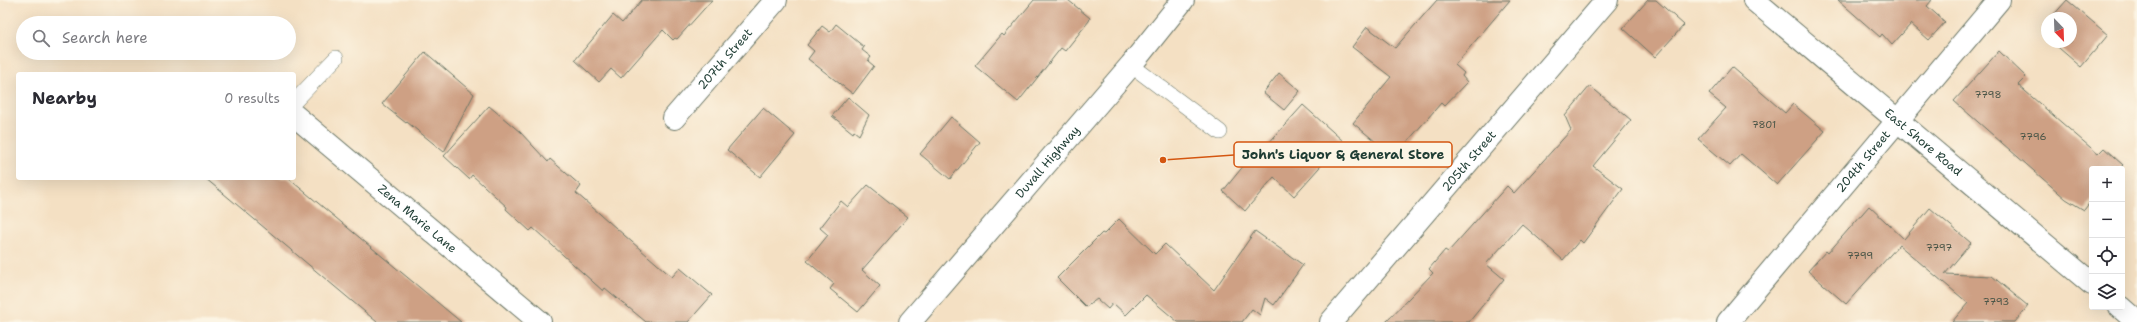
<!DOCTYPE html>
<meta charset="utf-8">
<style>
:root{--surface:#fff;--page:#f7f7f7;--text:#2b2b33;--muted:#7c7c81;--line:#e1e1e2}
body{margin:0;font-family:"Shantell Sans",sans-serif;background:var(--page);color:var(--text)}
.controls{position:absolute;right:12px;bottom:12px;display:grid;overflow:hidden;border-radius:4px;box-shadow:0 4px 16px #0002}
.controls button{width:36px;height:36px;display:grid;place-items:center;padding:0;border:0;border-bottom:1px solid var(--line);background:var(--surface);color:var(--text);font:20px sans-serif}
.compass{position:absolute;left:2041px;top:12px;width:36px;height:36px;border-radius:50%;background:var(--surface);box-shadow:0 4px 16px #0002;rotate:157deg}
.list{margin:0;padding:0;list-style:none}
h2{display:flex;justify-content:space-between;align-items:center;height:52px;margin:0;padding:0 16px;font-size:17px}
h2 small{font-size:13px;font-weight:400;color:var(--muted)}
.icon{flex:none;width:22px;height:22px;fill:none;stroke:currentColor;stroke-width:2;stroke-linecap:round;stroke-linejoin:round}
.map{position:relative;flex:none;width:2137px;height:322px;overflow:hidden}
.search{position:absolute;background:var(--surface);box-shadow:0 4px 16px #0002;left:16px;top:16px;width:280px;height:44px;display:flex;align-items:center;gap:10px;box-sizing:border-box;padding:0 14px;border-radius:22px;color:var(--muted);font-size:15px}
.panel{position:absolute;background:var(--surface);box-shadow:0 4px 16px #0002;left:16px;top:72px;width:280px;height:108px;border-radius:4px}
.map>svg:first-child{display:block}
.building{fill:#cea084}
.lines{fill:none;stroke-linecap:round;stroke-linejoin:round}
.service-casing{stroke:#6a7666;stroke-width:16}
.minor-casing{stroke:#6a7666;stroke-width:24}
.tertiary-casing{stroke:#6a7666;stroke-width:24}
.service{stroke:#fff;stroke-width:15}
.minor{stroke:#fff;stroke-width:22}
.tertiary{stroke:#fff;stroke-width:22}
.labels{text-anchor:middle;stroke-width:4;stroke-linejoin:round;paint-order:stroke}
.number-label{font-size:10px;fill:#4b5648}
.street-label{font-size:12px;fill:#1f3d34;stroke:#fcf5e5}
.leader{fill:none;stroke:#d45610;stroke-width:1.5}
.callout-dot{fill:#d45610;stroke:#fcf5e5;stroke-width:1.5}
.callout{fill:#fcf5e5;stroke:#d45610;stroke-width:1.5}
.callout-label{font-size:13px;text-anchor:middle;font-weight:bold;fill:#1f3d34}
</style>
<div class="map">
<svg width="2137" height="322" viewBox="0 0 2137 322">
<rect width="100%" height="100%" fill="#fcf5e5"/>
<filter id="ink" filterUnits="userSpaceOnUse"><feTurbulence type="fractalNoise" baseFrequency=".025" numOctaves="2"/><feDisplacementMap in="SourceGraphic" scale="8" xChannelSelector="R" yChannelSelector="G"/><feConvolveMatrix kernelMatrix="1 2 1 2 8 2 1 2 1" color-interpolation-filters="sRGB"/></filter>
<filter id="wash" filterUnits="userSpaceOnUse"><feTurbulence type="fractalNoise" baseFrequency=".012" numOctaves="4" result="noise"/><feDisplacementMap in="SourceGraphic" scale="16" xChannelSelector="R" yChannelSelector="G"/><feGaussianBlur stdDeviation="0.9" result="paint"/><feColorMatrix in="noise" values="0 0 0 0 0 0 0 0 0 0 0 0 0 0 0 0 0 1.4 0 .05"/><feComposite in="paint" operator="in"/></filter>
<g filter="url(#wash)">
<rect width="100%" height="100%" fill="#f4e0c3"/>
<g id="blocks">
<path class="building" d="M642,0H712L677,39L675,38L673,40L663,30L621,78L611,69L599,82L575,60L613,15L622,23Z
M1034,0H1068L1090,18L1089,21L1065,51L1061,48L1018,102L975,66L1002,34L1004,36Z
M1437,0H1510L1455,65L1464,73L1462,76L1467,82L1444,106L1441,103L1394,157L1353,123L1391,77L1352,47L1367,27L1395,48Z
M1648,0H1656L1684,25L1655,57L1623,28Z
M1838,0H1932L1927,6L1945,22L1929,40L1911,24L1892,45L1882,34L1880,37Z
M2067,0L2108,35L2081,67L2052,42H2071V18H2051Z
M836,24L864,47L862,50L871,57L868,61L874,66L853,94L808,59L814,51L807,45L822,26L830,32Z
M1999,51L2026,77L2018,85L2098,154L2104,148L2123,165L2119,169H2092V200L2084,210L2066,199L1954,101Z
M425,52L474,94L444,152L407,122L406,123L382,104Z
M1732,67L1785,113L1793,104L1825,131L1777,185L1741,154L1730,166L1698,139L1726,108L1709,94Z
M1279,73L1300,91L1284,110L1263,93Z
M1590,86L1631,120L1593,166L1623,189L1583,243L1580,240L1563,260L1522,224L1486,264L1504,279L1469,322H1386L1433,273L1429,269L1445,250L1448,252L1507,186L1514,193L1571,130L1565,116Z
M848,97L869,115L859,135L854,131L853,133L832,116Z
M1303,105L1343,141L1294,196L1274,177L1245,211L1223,191L1254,153L1257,156Z
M489,106L520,132L548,162L550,159L581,186L576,193L672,277L680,268L712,295L688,322H646L605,288L603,291L533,228L530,231L506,209L507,207L472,175L469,179L444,156Z
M763,108L795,135L760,177L727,150Z
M951,117L980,142L950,179L920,154Z
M205,178H288L461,322H377Z
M868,185L908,217L862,270L880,286L858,312L830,289L834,284L807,261L828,235L820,228L841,201L848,207Z
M1869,206L1904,239L1930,208L1971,243L1945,274L1992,276L2028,306L2015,322H1952L1968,303L1899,245L1846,304L1808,271L1826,251L1828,253Z
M1119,219L1155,254L1165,244L1214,290L1255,231L1303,265L1274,305L1265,298L1260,315L1252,309L1242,322H1178L1146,295L1126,315L1113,303L1108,309L1097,299L1086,307L1057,278L1102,233L1104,234Z"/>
</g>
</g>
<g filter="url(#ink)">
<use href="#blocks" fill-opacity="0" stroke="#6a7666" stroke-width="1"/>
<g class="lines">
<defs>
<path id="service" d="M1131,65L1220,132
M294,102L336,58"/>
<g id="minor">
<path id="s1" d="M1754,0L2092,284"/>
<path id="s2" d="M294,115L540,322"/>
<path id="s3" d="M674,118L776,0"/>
<path d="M2120,307L2137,322"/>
<path id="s4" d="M1331,322L1607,0"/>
<path id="s5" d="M1728,322L1999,0"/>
</g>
<g id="tertiary">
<path id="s6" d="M910,322L1131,65L1183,0"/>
</g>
</defs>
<use href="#service" class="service-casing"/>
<use href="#minor" class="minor-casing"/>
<use href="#tertiary" class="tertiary-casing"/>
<use href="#service" class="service"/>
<use href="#minor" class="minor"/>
<use href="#tertiary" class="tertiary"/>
</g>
</g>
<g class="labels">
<g class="number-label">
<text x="1988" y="98">7798</text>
<text x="1764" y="128">7801</text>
<text x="2033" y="140">7796</text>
<text x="1939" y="251">7797</text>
<text x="1860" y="259">7799</text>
<text x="1996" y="305">7793</text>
</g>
<g class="street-label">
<text dy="4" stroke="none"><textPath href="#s3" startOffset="78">207th Street</textPath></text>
<text dy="4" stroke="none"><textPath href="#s1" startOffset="221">East Shore Road</textPath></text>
<text dy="4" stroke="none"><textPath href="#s4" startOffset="212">205th Street</textPath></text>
<text dy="4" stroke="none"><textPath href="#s6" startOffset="211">Duvall Highway</textPath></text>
<text dy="4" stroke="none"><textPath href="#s5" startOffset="210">204th Street</textPath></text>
<text dy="4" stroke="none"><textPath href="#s2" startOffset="161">Zena Marie Lane</textPath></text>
</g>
</g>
<path class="leader" d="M1163 160L1234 155"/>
<circle class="callout-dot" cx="1163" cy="160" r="4"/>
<rect class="callout" x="1234" y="142" width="218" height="25" rx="4"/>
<g class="callout-label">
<text x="1343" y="159">John's Liquor &amp; General Store</text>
</g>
</svg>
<div class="controls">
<button>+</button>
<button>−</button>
<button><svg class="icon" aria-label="locate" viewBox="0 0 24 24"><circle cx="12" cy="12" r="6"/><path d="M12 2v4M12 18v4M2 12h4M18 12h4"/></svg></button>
<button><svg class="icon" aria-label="layers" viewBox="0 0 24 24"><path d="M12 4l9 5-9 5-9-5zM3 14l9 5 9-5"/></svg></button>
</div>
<svg class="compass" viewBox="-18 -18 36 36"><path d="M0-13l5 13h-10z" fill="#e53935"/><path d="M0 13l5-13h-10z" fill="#7c7c81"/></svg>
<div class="search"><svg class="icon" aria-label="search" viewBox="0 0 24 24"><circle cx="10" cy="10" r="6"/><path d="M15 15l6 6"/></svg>Search here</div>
<section class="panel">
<h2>Nearby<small>0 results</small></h2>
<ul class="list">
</ul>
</section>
</div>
